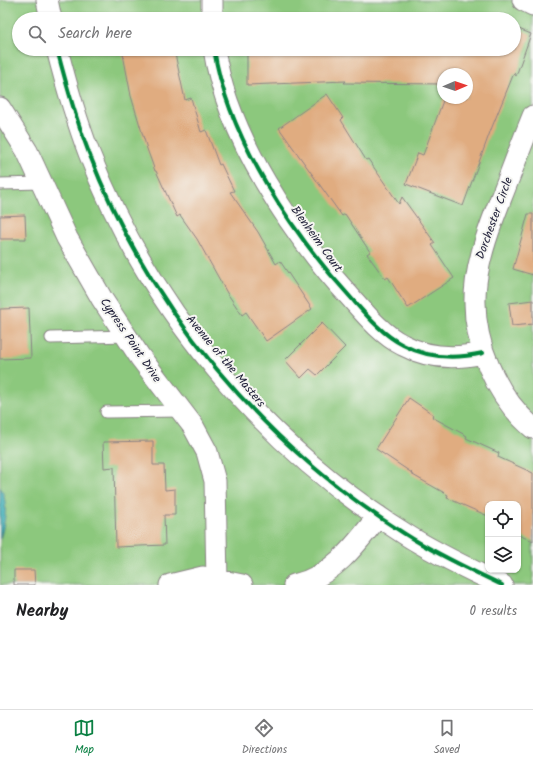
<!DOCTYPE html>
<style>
:root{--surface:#fff;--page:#f6f6f6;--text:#202124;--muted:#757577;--line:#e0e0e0;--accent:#0b8043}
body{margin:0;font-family:Kalam,sans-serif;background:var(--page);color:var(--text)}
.controls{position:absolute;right:12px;bottom:12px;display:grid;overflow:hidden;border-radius:8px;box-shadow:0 1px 3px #0004}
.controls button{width:36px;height:36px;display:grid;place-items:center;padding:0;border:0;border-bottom:1px solid var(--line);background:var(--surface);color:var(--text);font:20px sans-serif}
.compass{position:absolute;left:437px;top:68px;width:36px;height:36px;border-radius:50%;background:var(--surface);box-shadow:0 1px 3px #0004;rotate:88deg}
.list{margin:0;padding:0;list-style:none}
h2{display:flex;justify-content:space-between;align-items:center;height:52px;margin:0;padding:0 16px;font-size:17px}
h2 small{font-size:13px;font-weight:400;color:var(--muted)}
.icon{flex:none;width:22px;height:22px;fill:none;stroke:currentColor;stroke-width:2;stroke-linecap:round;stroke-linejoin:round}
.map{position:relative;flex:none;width:533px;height:585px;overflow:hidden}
.search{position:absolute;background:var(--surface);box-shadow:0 1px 3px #0004;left:12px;right:12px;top:12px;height:44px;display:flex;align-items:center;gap:10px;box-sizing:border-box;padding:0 14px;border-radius:22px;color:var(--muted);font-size:15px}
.sheet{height:124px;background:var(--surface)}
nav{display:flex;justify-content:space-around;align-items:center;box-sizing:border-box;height:56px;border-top:1px solid var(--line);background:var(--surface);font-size:11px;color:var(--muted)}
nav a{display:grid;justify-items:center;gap:2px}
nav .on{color:var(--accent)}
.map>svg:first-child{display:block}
.green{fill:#8cc87d;stroke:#57755c;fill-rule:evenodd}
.water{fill:#40b1b9;stroke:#316a7a}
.building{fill:#e0ac80}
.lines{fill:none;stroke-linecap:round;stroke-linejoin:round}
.service-casing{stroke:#8a8384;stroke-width:13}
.minor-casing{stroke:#8a8384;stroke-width:23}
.service{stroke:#fff;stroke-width:11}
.minor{stroke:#fff;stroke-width:21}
.cycleway-casing{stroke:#f6f6f2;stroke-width:6}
.cycleway{stroke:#00873e;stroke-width:4}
.labels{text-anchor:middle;stroke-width:4;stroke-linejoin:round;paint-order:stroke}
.street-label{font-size:12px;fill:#22223b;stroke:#f6f6f2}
</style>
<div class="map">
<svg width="533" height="585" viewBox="0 0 533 585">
<rect width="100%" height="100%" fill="#f6f6f2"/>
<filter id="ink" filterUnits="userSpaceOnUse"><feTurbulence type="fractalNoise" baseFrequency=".025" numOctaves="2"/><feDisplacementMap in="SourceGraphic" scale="8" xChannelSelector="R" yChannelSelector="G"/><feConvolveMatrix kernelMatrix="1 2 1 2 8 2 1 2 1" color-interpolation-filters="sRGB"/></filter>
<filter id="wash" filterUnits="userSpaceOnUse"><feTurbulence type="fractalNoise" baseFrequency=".012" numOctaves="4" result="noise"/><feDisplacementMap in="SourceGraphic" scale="16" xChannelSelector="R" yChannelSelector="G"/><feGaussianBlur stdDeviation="0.9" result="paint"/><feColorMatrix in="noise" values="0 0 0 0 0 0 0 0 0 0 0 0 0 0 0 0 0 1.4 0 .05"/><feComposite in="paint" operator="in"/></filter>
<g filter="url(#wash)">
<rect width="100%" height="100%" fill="#f3e4cd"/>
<path class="green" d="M0,0H533V585H0ZM19,19H514V49H19ZM443,74H467V98H443ZM488,504H518V570H488Z"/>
<path class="water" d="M0,487C9,502 5,522 0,539Z"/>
<g id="blocks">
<path class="building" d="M514,27L531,34L516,76L514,73L490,132L463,206L406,184L418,153L423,155L444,98H467V74H443V84L344,83L346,81L247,85V49H514Z
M122,49H174L185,100L191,98L201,132L206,130L219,165L221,164L234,191L230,192L258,232L276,264L280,261L312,309L266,341L246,312L242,315L227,293L197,239L180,215L177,217L156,171H155L147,149L131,96Z
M327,94L343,118L341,120L366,160L368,159L399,204L402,197L435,243L432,245L454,278L408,308L388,277L385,279L367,254L370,252L345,214L342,216L279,128Z
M528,214H533V275L513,269Z
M25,215L26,239H0V216Z
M533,300V324L512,326L509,303Z
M29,308L31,358L0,359V309Z
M322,323L345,347L317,375L310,369L301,378L285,360Z
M409,398L434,415L432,417L467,436L466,438L499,453L498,457L533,473V541L518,535V504H488V516L447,498L448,495L411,474L412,473L376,449Z
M153,441V465H164L165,490L175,489V515H164L165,545L116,547L114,467L104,468L103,442Z
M14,570H34L35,585H14Z"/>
</g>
</g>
<g filter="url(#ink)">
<use href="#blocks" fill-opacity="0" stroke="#8a8384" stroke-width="1"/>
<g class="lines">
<defs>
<path id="service" d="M0,184L42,183
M51,338L127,336
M106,412L182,411"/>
<path id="minor" d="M47,0L51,19
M523,0L533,5
M212,19V0
M57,49C66,84 76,119 89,153C149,309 264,446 405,534C436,554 469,569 502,585
M214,49C227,136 293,235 352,299C367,316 383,335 403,345C429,359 456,359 483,353
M0,108L27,151L67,238L102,299L140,357L193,426L207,452L215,481L217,581
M533,116C522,143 512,170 501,198C478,257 462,304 489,367C499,390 514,412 533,428
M170,585L203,577L242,585
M294,585C332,577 356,545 378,516"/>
</defs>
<use href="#service" class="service-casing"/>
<use href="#minor" class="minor-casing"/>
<use href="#service" class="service"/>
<use href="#minor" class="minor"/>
<defs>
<path id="cycleway" d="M57,49C66,84 76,119 89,153C149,309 264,446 405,534C436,554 469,569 502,585
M214,49C227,136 293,235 352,299C367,316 383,335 403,345C429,359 456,359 483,353"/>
</defs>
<use href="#cycleway" class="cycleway-casing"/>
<use href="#cycleway" class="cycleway"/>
</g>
</g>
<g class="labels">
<g class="street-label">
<text transform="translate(494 218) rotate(-70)" y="4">Dorchester Circle</text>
<text transform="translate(317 239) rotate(54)" y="4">Blenheim Court</text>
<text transform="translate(131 340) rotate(56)" y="4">Cypress Point Drive</text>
<text transform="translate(226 361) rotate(50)" y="4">Avenue of the Masters</text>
</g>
</g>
</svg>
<div class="controls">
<button><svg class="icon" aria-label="locate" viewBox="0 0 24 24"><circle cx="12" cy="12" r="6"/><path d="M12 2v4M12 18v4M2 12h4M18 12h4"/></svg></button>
<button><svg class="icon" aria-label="layers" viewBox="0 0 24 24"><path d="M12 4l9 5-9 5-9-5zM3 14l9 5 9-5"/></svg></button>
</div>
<svg class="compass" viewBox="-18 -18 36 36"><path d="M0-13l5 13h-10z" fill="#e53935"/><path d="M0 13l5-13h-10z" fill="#757577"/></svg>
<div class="search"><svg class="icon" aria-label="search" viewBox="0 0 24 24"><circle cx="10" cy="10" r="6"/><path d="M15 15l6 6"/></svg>Search here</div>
</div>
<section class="sheet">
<h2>Nearby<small>0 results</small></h2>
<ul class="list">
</ul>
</section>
<nav>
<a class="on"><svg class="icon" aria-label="map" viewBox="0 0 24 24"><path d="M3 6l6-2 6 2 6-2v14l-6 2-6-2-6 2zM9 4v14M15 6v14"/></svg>Map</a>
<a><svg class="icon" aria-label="directions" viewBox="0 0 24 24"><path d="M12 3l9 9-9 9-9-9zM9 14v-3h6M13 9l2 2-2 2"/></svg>Directions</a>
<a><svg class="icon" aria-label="saved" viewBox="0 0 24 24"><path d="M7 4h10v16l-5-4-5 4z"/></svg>Saved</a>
</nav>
